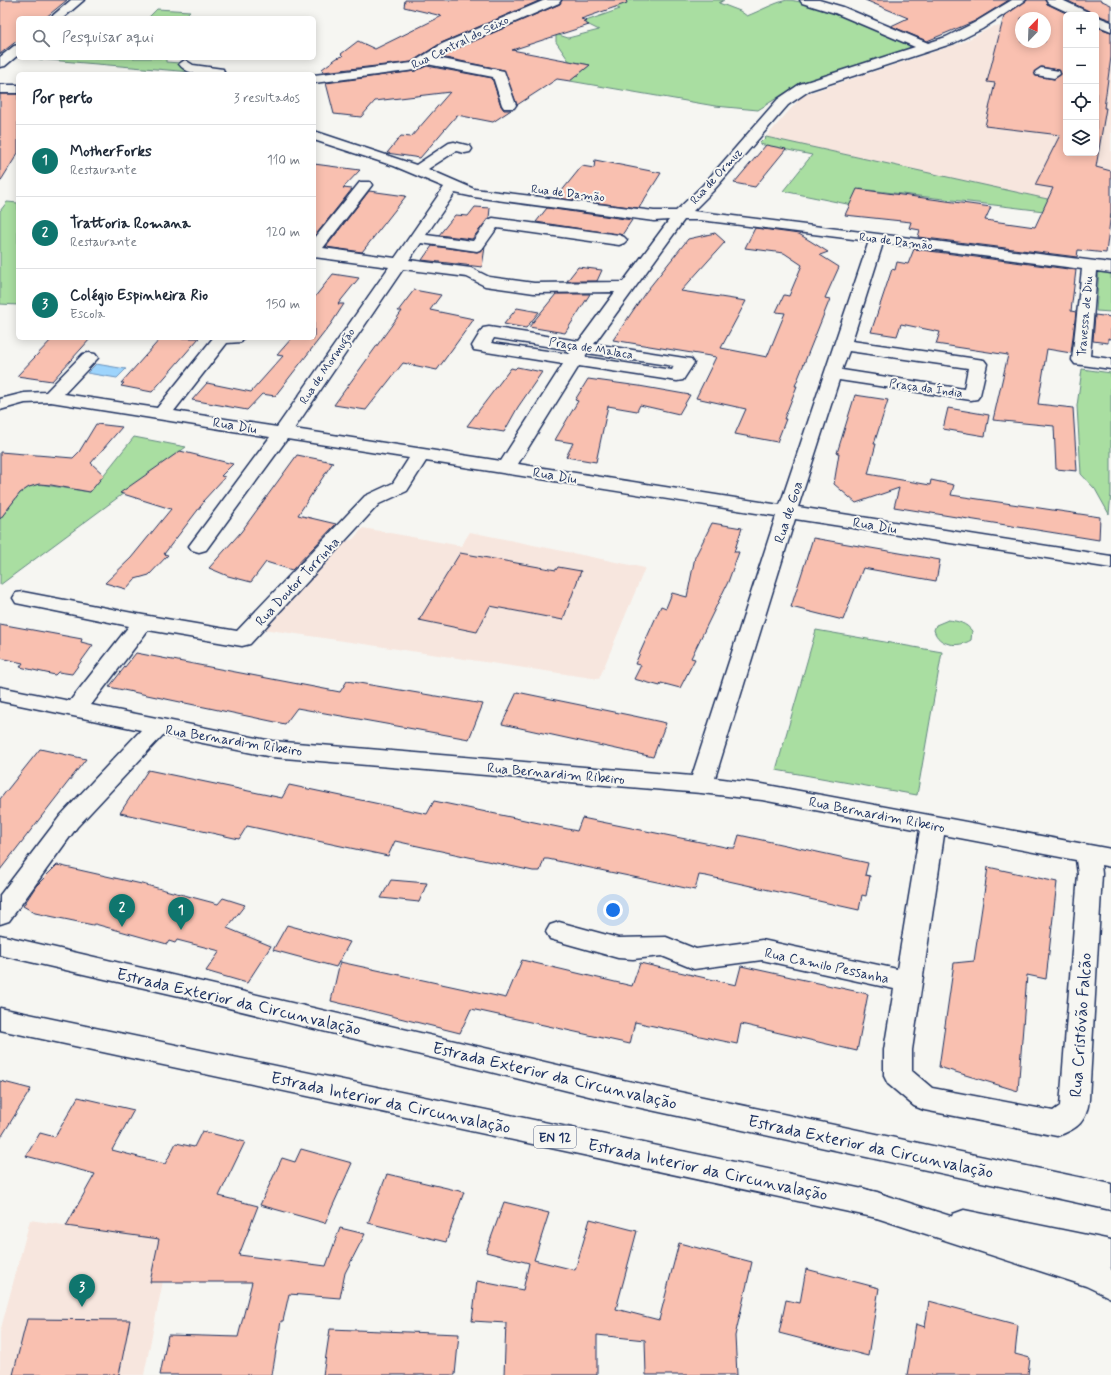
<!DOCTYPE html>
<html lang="pt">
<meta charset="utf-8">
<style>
:root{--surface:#fff;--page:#f6f6f7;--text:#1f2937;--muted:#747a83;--line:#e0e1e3;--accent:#0f766e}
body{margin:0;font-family:Mynerve,sans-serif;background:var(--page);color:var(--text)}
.controls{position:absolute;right:12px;top:12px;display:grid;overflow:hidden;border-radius:6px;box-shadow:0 2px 10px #0003}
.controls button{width:36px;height:36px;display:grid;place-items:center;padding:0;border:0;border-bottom:1px solid var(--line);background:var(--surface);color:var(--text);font:20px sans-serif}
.compass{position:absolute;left:1015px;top:12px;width:36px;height:36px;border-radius:50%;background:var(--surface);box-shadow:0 2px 10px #0003;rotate:23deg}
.you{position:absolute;left:613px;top:910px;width:14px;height:14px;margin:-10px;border:3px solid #fff;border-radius:50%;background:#1a73e8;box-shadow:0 0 0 6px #1a73e833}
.badge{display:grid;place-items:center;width:26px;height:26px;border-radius:50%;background:var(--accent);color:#fff;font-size:13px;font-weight:700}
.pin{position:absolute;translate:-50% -33px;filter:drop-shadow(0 1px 2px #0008)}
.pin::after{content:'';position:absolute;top:21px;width:14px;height:12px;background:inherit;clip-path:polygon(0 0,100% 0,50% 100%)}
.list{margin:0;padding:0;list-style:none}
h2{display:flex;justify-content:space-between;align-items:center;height:52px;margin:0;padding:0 16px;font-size:17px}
h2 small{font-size:13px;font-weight:400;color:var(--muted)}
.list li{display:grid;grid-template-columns:26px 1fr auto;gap:12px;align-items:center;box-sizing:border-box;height:72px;padding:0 16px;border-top:1px solid var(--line)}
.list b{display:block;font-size:15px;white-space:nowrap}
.list p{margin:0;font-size:13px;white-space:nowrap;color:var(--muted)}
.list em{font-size:13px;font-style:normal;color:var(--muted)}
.icon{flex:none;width:22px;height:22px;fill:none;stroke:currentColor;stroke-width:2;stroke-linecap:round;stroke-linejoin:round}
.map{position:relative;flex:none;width:1111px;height:1375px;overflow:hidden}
.search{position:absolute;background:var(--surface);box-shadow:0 2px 10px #0003;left:16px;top:16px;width:300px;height:44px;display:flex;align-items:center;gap:10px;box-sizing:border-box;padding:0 14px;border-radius:6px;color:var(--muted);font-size:15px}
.panel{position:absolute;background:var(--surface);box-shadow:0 2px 10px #0003;left:16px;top:72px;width:300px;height:268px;border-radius:6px}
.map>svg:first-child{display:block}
.built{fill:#f7e6de}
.green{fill:#a9dea1;stroke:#628680}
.water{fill:#9dd4fc;stroke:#6992bd}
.building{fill:#f9c0b0;stroke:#1b2f5e;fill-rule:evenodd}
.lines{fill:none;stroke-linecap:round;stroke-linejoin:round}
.minor-casing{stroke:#1b2f5e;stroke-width:3}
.major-casing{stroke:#1b2f5e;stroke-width:3}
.highway-casing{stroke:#1b2f5e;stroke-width:3}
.minor{fill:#f6f6f2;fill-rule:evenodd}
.major{fill:#f6f6f2;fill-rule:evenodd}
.highway{fill:#f6f6f2;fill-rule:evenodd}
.labels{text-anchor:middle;stroke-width:4;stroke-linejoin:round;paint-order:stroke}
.far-street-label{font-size:12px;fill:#1b2f5e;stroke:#f6f6f2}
.shield{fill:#f6f6f2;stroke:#5d6b8a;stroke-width:1}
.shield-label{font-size:13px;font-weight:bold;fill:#1b2f5e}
.street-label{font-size:14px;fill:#1b2f5e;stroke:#f6f6f2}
.near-street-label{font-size:17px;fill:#1b2f5e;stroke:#f6f6f2}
</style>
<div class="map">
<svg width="1111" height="1375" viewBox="0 0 1111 1375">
<rect width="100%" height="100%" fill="#f6f6f2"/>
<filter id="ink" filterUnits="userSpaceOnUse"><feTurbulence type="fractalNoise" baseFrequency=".025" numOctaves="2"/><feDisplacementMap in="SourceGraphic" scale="8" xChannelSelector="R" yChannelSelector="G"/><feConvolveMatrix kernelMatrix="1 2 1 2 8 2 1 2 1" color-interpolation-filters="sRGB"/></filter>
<g filter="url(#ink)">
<path class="built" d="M994,26L1021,28V42H1045L1066,32V153H1096L1111,36V213L766,137L803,95L961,43Z
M363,528L461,546L470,532L645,568L599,679L263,629L340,543L353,539Z
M30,1220L171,1241L144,1375H0V1332Z"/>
<path class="green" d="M605,0H724L719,3L740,11L747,16C760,11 774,3 787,0C811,0 885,34 909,45L910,48L903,52L799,84L758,110L715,106L570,81L590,65L569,61L556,42V36L550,32L568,38L599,30L583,22L620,9L608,4Z
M157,9L190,11L183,18H148Z
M39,58H166V62L180,63L191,72L38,59Z
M766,137L1111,213V219L860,189L852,205L783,191L812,155L759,144Z
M7,202L18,203V305L0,304V211Z
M1099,271L1111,272V312L1096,311Z
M1082,369L1111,373V494L1109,514L1095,489L1081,474L1077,406Z
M134,437L186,447L0,585V519L20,493L29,487L39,484L90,492Z
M948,620C958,621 966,623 972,631L971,640C959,648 938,646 934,630L936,625Z
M816,630L942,652L917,795L776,770Z"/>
<path class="water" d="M96,364L126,369L117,378L87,373Z"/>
<path class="building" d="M0,0H67L45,18H18V40L0,54Z
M405,0H541L441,43L411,62L323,72L322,69L337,58L343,56L341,54L358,41L375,49L442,16L404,7Z
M562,0H626L627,3L581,19L587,21L583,22L589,25L512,50L590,65L570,81L557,79L517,105L504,70L441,57L451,51L560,4Z
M865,0H1009L975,21L927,41L891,26L908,18Z
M1027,0H1045L1047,4L1070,15H1066V153H1096V27L1111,32V57L1104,108H1106L1096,167L1111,171V213L1106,253L1078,250L1077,257L918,237L920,230L909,228L911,222L845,215L857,189L991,207L985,220L1035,227L1053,188L1035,185L1060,135L985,126L995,83L987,82L1004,16ZM1021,18H1045V42H1021ZM1041,67L1059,70L1061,74L1054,79L1036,76L1034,72Z
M1066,0H1100L1111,5V20L1097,15H1091L1089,11Z
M427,66L492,78L501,106L504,110H511L493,122L457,115L420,158L387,153L401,136L411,137L450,92L375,101L361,117L334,114L326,83L415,71Z
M0,94H18V153L0,182Z
M766,145L786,149L755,187L734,183Z
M595,160L661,173L639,208L556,198L582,166L594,168Z
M314,164L360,170L343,188L352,189L314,237Z
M369,191L406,196L362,252L326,247Z
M475,207L490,208L489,218L472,239L439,235L455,215L468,216Z
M547,208L632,220L622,235L536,222Z
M755,228L799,234L828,252L820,255L839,267L825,298L830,299L795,386H797L784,419H786L777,442L735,434L746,409L696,398L716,357L613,340L645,293L688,239L715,233L725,242L681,291L746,301L721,348L767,357L785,313L776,312L784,295L789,296L802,265L784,253L745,248Z
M432,246L477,252L485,247L482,267L422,260Z
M914,249L1076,270L1071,311L1076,312L1071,353L1047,349L1038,404L1073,408L1077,471L1056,469L1054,426L993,420L1008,355L936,344L940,332L901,324L897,336L871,332L892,269L895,270L897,262L908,264Z
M578,267L602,270L597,281H567Z
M333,274L359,278L338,304H344L331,324L275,396L262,394L247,410L192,400L207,383L251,392L283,356L277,355L292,338H314V298Z
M414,290L441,295L430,310L474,319L437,370L403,363L366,410L334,405L402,311H398Z
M556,294H590L565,333L529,327Z
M517,308L539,312L526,328L504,324Z
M1095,315L1111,317V339L1108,338V343L1093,341Z
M53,338H91L52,381L17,376Z
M161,338H199L152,392L121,386L124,383H121Z
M517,367L542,372L518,407L504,432L467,426L511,368L515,369Z
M588,379L639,386L690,395L679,414L640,405L637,411L608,406L596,462L566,457L573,443L555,440L578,401L575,400Z
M855,395L888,400L874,444H876L868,474L930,485L931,480L954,485L951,495L1100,517L1099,540L894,507L899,488L856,503L834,484L839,453H837Z
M948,408L989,415L985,436L943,429Z
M96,424L122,427L91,463L104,475L90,492L51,485L39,484L29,487L20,493L0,519V452L73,458L79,452Z
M180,451L233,464L221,476L225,477L203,501L204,502L164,554L168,555L149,575L135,579L126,589L105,583L131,558L171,509L120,493Z
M297,455L333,462L298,515L336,524L292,570L266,562L251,582L228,576L209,568L241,532Z
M712,523L742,528L734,552H739L728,582L691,658L695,659L680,688L661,683L660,686L634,679L641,665L635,664L661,606L666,608L672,593L687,597L695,557Z
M813,538L940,560L936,581L863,568L843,620L791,607Z
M460,553L556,570L558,567L581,571L563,620L490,606L477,632L419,620Z
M0,624L82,639L81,642L93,645L72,674L58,672L55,675L20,667L23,663L0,658Z
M136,653L340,692L347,681L483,704L469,739L297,708L285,724L109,687Z
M517,692L634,716L666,723L653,757L502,724Z
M40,749L86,759L0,870V799Z
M148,770L282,798L289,785L427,814L434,801L577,831L582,818L730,848H735L739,835L868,863L865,875L870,876L866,896L862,895L859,910L706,876L699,875L695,890L548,859H544L540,871H533L395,841L388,856L247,826L239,839L120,813Z
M57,865L146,885L218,904L223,898L245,905L227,928L271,946L247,983L206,971L220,951L177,940L175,943L169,941L167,944L95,924L93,925L35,913L23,906L36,886Z
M988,867L1057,882L1046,979L1027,975L1018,1091L939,1067L954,963L974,961Z
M391,880L427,883L419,902L381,898Z
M287,925L350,942L336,967L273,950Z
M522,960L632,986L640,963L736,985L741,966L868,994L857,1051L741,1024L737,1044L635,1022L630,1044L471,1009L460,1033L331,1001L340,962L506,998Z
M0,1081L31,1089L0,1139Z
M78,1097L134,1110L112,1150L165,1164L176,1143L194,1147L202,1131L245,1142L219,1196L258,1206L239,1255L326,1266L340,1228L365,1234L345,1273L340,1298L289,1294L283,1321H281L272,1375H160L168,1335L238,1337L252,1282H150L159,1239L66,1226L95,1174L26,1156L40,1133L55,1137Z
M301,1149L352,1163L325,1223L260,1205L282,1158L295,1162Z
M387,1174L464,1192L446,1242L368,1223Z
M504,1202L549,1213L534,1260L575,1270L590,1219L637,1231L616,1309L659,1320L679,1243L752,1262L735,1336L737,1375H646L645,1340L597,1335V1375H504L506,1323L472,1321L477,1281L523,1290L529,1263L486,1252Z
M806,1269L879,1288L868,1356L779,1333L786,1300L800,1303Z
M929,1301L1018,1325L1015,1354L1030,1358L1028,1375H907L916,1324L925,1327Z
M27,1319L130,1320L119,1375H13Z
M330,1329L459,1334L455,1375H323Z"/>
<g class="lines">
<defs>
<path id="minor" d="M545,0H561L559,3L450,50L437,58L504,71L516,105L514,108H504L502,105L493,77L427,64L415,70L314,83V75L412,63L442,44Z
M800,0H819L843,7L928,43L946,37L974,23L1012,0H1026L982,29L954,43L810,90L788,105L713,191L693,211L1111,263V273L1097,271L1090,356L1111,359V369L1075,364L1072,360L1082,269L883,243L852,341L984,360L987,364L980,395L977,399L971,400L839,380L798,507L1111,556V568L795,519L715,778L762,784L1111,849V867L1101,865L1102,874L1089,1099C1087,1121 1078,1129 1057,1136L924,1110L914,1106L888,1084L884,1076V1050L894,989L762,960L694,969L662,956L633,959L618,958L550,939L546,932L550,925L559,922L618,938L666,937L696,949L762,940L897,969L920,830L762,800L701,793L272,757L163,735L77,827L9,921L0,924V895L61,815L141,730L0,701V687L70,701L129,626L16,603L13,598L16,593L23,592L143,615L237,631L365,496L393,483L409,458L287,439L206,550L199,552L192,550L189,546L270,437L51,402L25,403L0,410V399L24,393L46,392L83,354L89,353L95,354L98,358L64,394L157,408L213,338H243L241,342L227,343L174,411L277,427L389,267L314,257V239L360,182H370L372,185L323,248L395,258L444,187L394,166L314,140V131L416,165L449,143L454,142L470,146L472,149L470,152L465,153L456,151L428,169L474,189L654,211H676L703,185L778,99L800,84L915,47L835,13L802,3ZM455,193L474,197L654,221L669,220L623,282L534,283L489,277L471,268L409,260L421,243L477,251L482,249L497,228L619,245L624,243L627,240L624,237L619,235L493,218L488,220L473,241L426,235ZM684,220H700L869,241L780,505L518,464L579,366L677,381L683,380L694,363L691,359L594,344ZM403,269L467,277L485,286L534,293L615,292L579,341L489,327L483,328L472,346L474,350L563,364L501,461L294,429ZM494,338L572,350L569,354L491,343ZM849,351L968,368L964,389L842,370ZM587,353L674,366L672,370L585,357ZM426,461L776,516L692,776L272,741L91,705L148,630L242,646L250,644L379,504L407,491ZM944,835L1076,860L1078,874L1060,1106L1053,1111L932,1088L912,1071V1050Z
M1046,0H1062L1088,12L1090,15H1074L1048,3Z
M1096,16L1111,22V31L1096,25Z
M185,60L193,65L223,69L224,72L223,74C209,74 188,77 179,64Z
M1041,68L1059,71L1060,74L1054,78L1036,75L1035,72Z
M0,85H18V93H0Z"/>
<path id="major" d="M71,0H84L63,18H50Z
M18,45V55L5,66L0,67V57L14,46Z
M0,935L609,1077L1111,1184V1210L609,1101L188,998L0,955Z
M0,1008L877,1192L887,1196L892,1205L887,1214L877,1218L0,1030Z
M964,1210L1111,1240V1268L964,1236L953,1232L949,1223L953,1214Z"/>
<path id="highway" d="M862,1188L1105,1265L1111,1268V1298L1086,1286L852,1210L847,1201L852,1192Z"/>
</defs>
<use href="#minor" class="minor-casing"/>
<use href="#major" class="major-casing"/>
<use href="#highway" class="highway-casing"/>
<use href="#minor" class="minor"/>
<use href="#major" class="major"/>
<use href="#highway" class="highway"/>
</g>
</g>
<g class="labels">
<g class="far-street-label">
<text transform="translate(460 42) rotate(-26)" y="4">Rua Central do Seixo</text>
<text transform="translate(716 176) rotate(-48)" y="4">Rua de Ormuz</text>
<text transform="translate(568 193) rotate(7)" y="4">Rua de Damão</text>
<text transform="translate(896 241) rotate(7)" y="4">Rua de Damão</text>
<text transform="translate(1085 316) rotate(-85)" y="4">Travessa de Diu</text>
<text transform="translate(591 348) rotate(9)" y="4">Praça de Malaca</text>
<text transform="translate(327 366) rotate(-56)" y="4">Rua de Mormugão</text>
<text transform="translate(926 388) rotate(8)" y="4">Praça da Índia</text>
</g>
<rect class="shield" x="534" y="1126" width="42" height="22" rx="3"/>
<g class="shield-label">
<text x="555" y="1142">EN 12</text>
</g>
<g class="street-label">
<text transform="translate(235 425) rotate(9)" y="5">Rua Diu</text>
<text transform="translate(555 475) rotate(9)" y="5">Rua Diu</text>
<text transform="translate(788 512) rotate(-72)" y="5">Rua de Goa</text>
<text transform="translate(875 525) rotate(9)" y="5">Rua Diu</text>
<text transform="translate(297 581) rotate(-47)" y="5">Rua Doutor Torrinha</text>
<text transform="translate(234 740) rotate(9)" y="5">Rua Bernardim Ribeiro</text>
<text transform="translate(556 773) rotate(5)" y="5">Rua Bernardim Ribeiro</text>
<text transform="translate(877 814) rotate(11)" y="5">Rua Bernardim Ribeiro</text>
<text transform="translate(827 965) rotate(12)" y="5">Rua Camilo Pessanha</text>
</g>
<g class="near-street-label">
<text transform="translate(239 1001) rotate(13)" y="6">Estrada Exterior da Circunvalação</text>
<text transform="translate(1080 1025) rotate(-86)" y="6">Rua Cristóvão Falcão</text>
<text transform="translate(555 1075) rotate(13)" y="6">Estrada Exterior da Circunvalação</text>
<text transform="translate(391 1102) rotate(12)" y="6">Estrada Interior da Circunvalação</text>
<text transform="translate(871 1146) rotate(12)" y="6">Estrada Exterior da Circunvalação</text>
<text transform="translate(708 1169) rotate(12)" y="6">Estrada Interior da Circunvalação</text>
</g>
</g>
</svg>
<div class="controls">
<button>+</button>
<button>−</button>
<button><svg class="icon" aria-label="locate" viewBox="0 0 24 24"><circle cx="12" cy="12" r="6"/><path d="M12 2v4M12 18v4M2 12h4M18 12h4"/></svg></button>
<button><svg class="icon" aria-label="layers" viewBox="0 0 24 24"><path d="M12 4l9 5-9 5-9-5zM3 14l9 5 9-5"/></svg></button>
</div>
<svg class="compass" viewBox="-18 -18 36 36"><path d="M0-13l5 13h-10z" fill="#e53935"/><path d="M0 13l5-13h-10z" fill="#747a83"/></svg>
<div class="you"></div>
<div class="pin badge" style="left:181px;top:930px">1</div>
<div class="pin badge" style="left:122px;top:927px">2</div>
<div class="pin badge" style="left:82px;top:1307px">3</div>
<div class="search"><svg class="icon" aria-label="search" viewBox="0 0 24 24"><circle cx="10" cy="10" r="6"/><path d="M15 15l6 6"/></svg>Pesquisar aqui</div>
<section class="panel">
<h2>Por perto<small>3 resultados</small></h2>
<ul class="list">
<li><span class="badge">1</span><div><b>MotherForks</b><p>Restaurante</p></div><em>110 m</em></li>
<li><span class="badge">2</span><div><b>Trattoria Romana</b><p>Restaurante</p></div><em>120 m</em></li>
<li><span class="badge">3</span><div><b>Colégio Espinheira Rio</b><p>Escola</p></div><em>150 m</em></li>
</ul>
</section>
</div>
